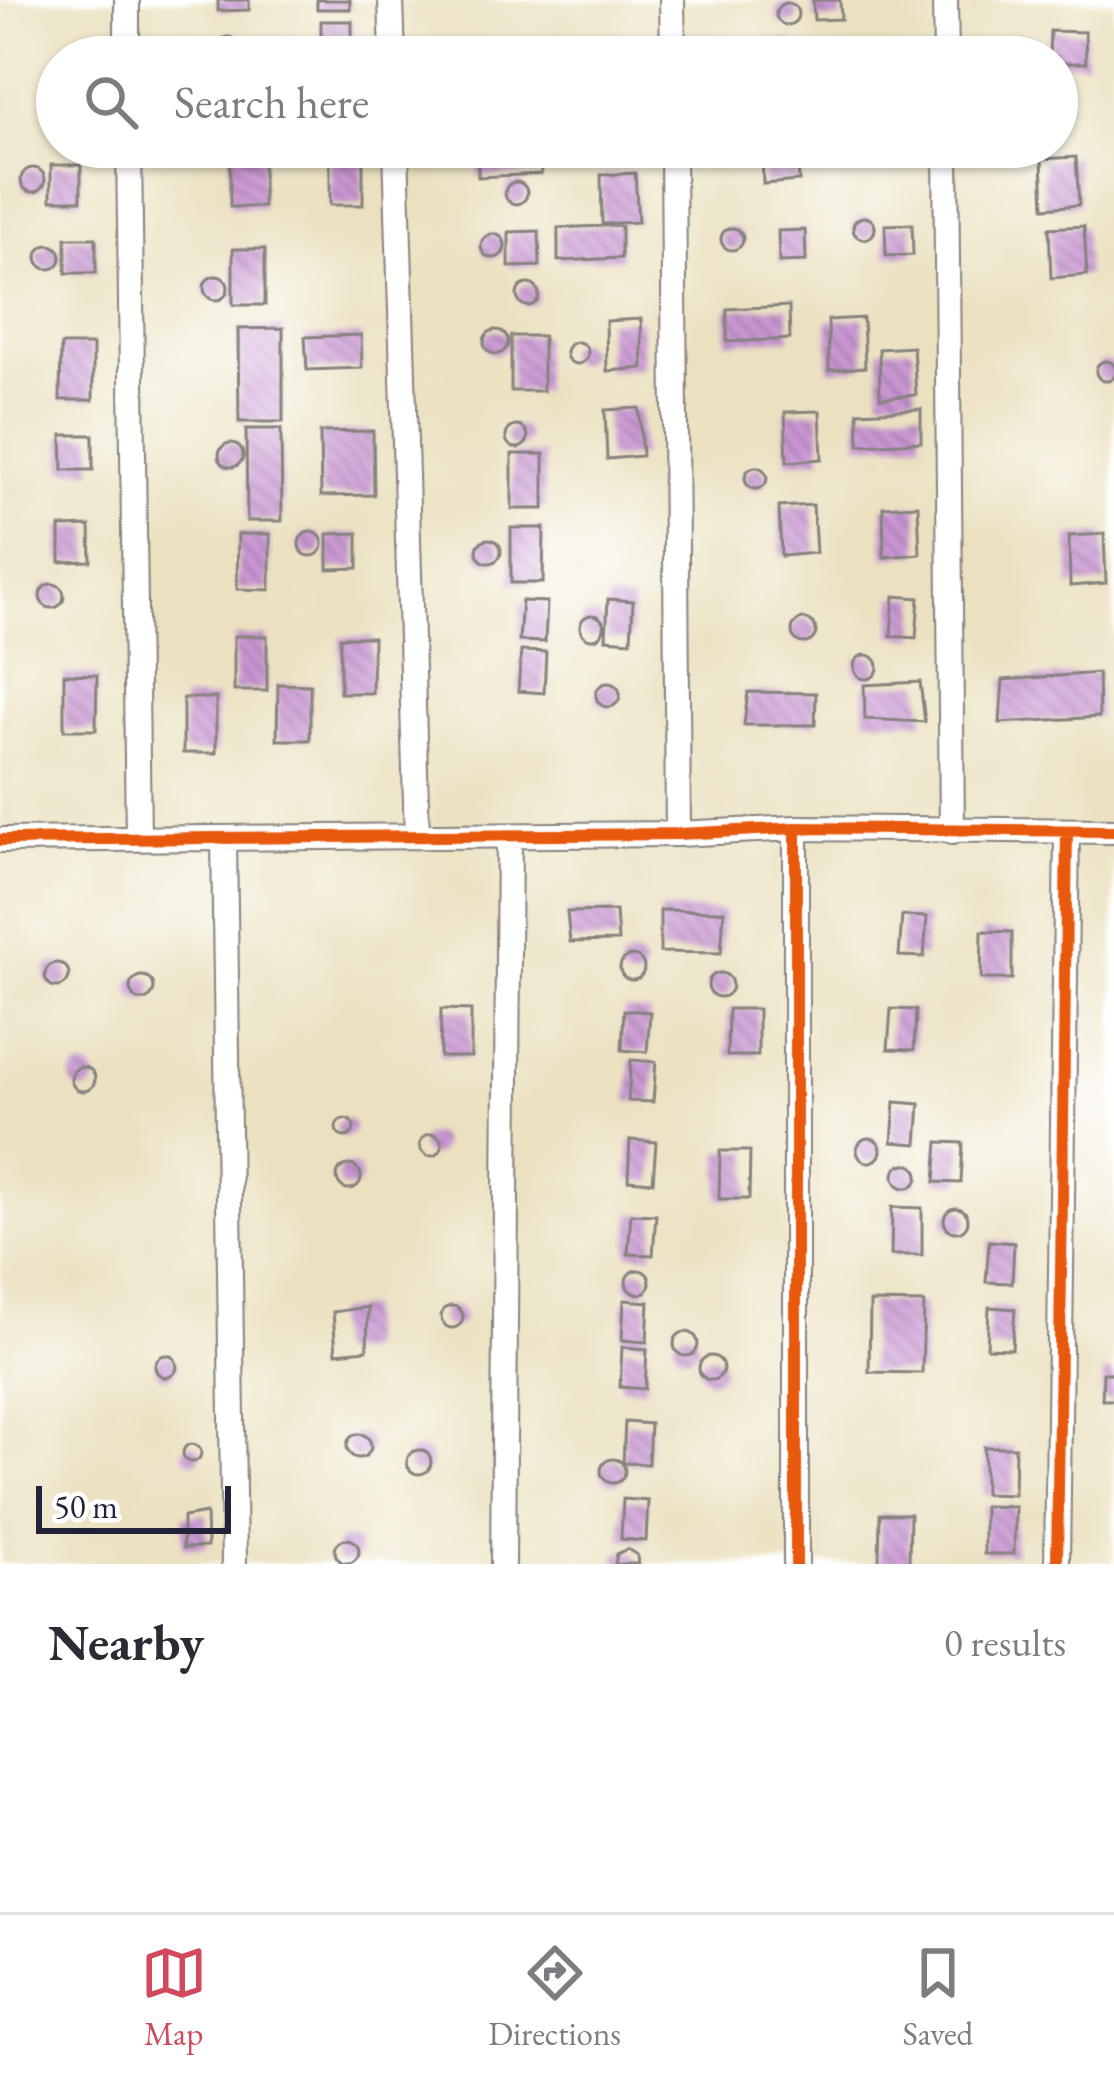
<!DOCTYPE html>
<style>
:root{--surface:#fff;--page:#f7f7f7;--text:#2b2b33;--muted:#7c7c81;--line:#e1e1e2;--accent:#d1495b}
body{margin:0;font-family:"EB Garamond",serif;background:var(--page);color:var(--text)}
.scale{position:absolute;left:36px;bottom:30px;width:195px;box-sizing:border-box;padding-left:12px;border:6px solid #22223b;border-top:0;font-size:33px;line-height:42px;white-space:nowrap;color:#22223b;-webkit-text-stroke:9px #fff;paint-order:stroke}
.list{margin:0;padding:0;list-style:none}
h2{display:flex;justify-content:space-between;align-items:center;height:156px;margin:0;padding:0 48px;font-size:51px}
h2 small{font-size:39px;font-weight:400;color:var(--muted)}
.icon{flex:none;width:66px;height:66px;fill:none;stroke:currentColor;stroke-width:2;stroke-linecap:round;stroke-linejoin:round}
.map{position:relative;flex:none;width:1114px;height:1564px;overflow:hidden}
.search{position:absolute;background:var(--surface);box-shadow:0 3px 9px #0004;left:36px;right:36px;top:36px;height:132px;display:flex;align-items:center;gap:30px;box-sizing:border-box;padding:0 42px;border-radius:66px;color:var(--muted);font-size:45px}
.sheet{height:348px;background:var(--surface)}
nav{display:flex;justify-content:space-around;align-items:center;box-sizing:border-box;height:168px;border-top:3px solid var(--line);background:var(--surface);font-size:33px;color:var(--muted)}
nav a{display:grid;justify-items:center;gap:6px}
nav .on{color:var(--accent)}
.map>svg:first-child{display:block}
.building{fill:url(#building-back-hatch)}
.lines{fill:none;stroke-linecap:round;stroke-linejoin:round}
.minor-casing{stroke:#86827e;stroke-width:28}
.minor{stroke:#fff;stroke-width:24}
.cycleway-casing{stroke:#fff;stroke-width:20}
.cycleway{stroke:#e8590c;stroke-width:12}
</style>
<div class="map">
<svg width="1114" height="1564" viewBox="0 0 1114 1564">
<defs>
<pattern id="building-back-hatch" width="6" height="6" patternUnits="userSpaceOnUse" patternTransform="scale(3)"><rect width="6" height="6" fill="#c996d2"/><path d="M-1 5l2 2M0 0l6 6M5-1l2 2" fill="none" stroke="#a37aac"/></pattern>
</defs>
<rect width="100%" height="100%" fill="#fff"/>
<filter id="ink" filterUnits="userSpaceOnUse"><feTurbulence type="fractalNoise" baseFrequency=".00833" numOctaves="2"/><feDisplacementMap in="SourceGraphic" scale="24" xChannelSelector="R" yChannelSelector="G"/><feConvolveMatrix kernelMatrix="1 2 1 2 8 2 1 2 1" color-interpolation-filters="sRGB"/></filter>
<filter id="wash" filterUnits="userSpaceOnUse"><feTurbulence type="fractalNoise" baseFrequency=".004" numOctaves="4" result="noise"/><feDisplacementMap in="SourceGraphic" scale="48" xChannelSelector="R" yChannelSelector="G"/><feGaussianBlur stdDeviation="2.7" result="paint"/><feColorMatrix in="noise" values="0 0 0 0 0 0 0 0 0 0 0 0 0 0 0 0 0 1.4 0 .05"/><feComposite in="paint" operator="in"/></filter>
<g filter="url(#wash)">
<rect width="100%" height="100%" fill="#ebe1c0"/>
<g id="blocks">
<path class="building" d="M218,0H249V10L218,11Z
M317,0H350V9H317Z
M813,0H840L841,19L814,20Z
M776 14a11 11 0 1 1 22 0a11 11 0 1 1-22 0Z
M321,21H352V56H321Z
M1050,31L1085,32L1086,63H1057V57H1049Z
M632,36L633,57H598V38Z
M217 48a11 11 0 1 1 22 0a11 11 0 1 1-22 0Z
M793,40L794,57H759L758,42Z
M445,45H475V57H445Z
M478,147H541V174L478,177Z
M762,147H797L799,181L763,184Z
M814,147H863V151L814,153Z
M330,150H363V205H330Z
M230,151H263V207H230Z
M1076,157L1079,205L1044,208L1042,159Z
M51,165H81V200H51Z
M21 180a12 12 0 1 1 24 0a12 12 0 1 1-24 0Z
M635,173L638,222L602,224L601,175Z
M505 193a11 11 0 1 1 22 0a11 11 0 1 1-22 0Z
M853 228a11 11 0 1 1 22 0a11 11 0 1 1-22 0Z
M912,224L913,255L886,256L885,225Z
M621,225V258L558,261V228Z
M1084,226L1087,275L1051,278L1049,228Z
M721 239a11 11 0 1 1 22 0a11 11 0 1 1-22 0Z
M805,230L806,261L779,262L778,231Z
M539,231L540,266L509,267V232Z
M481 246a12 12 0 1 1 24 0a12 12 0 1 1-24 0Z
M66,238H96V273H66Z
M37 257a12 12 0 1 1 24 0a12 12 0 1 1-24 0Z
M233,249H265V305H233Z
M204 288a12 12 0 1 1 24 0a12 12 0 1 1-24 0Z
M517 295a11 11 0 1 1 22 0a11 11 0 1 1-22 0Z
M789,306L790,339L727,342V309Z
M863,318L865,367L829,370L828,320Z
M641,319L643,368L607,371L606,321Z
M283,328V422H239L238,329Z
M484 342a12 12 0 1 1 24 0a12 12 0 1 1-24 0Z
M361,335L362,368L307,370L305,337Z
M511,336H543V391H511Z
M566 353a11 11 0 1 1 22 0a11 11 0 1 1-22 0Z
M61,345H93V400H60Z
M913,347L916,395L880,398L879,349Z
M1096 371a10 10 0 1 1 20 0a10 10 0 1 1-20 0Z
M639,408L642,456L607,459L605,410Z
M921,409V442L859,445L858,412Z
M820,411L822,459L787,462L785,412Z
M506 437a11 11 0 1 1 22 0a11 11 0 1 1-22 0Z
M246,429H281L282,521H247Z
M373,431L374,495L321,496L320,432Z
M62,435H93V470H63Z
M219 455a12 12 0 1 1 24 0a12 12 0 1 1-24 0Z
M512,454H544V509H512Z
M745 478a11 11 0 1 1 22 0a11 11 0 1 1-22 0Z
M813,505L816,553L781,556L779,507Z
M918,505L920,554L884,557L883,507Z
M90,526L91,561L60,562V527Z
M511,528H544L543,583H511Z
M299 544a12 12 0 1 1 24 0a12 12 0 1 1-24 0Z
M358,533V568L328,569V534Z
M238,534H270V590L237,589Z
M1104,534L1106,583L1070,586L1069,536Z
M477 551a12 12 0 1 1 24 0a12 12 0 1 1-24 0Z
M40 596a12 12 0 1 1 24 0a12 12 0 1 1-24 0Z
M894,596L919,598L916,638L891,636Z
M608,599L633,601L631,641L606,639Z
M522,601L547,602L545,642L519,641Z
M580 627a12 12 0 1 1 24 0a12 12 0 1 1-24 0Z
M792 631a12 12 0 1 1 24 0a12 12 0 1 1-24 0Z
M234,636H267V691H234Z
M340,637H373L372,693H340Z
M521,651L546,652L544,693L518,691Z
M854 667a12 12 0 1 1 24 0a12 12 0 1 1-24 0Z
M1098,673L1099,717L1000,723L1003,680Z
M64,674L97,675L96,730H64Z
M920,682L925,722L865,719L864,685Z
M596 695a12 12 0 1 1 24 0a12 12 0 1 1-24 0Z
M278,684L310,685V740H277Z
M748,692L816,693L815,725H744Z
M183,698H216V753H183Z
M660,910L724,911L721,953L660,952Z
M616,911L618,941L570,942L567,912Z
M902,916L927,917L924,957L899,956Z
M982,931L1012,932V979H981Z
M620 968a12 12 0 1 1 24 0a12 12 0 1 1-24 0Z
M45 975a12 12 0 1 1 24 0a12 12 0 1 1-24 0Z
M708 985a12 12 0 1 1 24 0a12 12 0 1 1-24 0Z
M130 988a12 12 0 1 1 24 0a12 12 0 1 1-24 0Z
M441,1009L471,1010V1057H440Z
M728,1009H758V1056H727Z
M891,1009L916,1010L914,1050L888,1049Z
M624,1010L650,1012L647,1052L622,1050Z
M631,1060L656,1062L653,1102L628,1101Z
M71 1079a12 12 0 1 1 24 0a12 12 0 1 1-24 0Z
M895,1102L920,1104L917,1144L892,1142Z
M336 1128a9 9 0 1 1 18 0a9 9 0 1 1-18 0Z
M420 1145a11 11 0 1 1 22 0a11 11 0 1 1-22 0Z
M857 1150a12 12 0 1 1 24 0a12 12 0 1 1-24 0Z
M630,1140L656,1142L653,1182L628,1180Z
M938,1142L963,1143L961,1183L935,1182Z
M720,1151H750L749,1199H719Z
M894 1176a12 12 0 1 1 24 0a12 12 0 1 1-24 0Z
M337 1177a12 12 0 1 1 24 0a12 12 0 1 1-24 0Z
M892,1207L922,1208V1255H891Z
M944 1220a12 12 0 1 1 24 0a12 12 0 1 1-24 0Z
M631,1214L656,1215L653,1255L628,1254Z
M989,1241L1014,1243L1012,1283L986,1282Z
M626 1282a12 12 0 1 1 24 0a12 12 0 1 1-24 0Z
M624,1300L649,1302L647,1342L622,1340Z
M870,1302L924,1303L922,1373L869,1372Z
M441 1317a11 11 0 1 1 22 0a11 11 0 1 1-22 0Z
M368,1307L367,1350L336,1353L333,1312Z
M989,1307L1015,1309L1012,1349L987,1348Z
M674 1344a12 12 0 1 1 24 0a12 12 0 1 1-24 0Z
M622,1347L647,1349L645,1389L620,1387Z
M155 1366a11 11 0 1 1 22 0a11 11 0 1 1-22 0Z
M699 1368a12 12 0 1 1 24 0a12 12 0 1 1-24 0Z
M1103,1373H1114V1400H1102Z
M625,1422L650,1424L648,1464L623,1463Z
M347 1446a12 12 0 1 1 24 0a12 12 0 1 1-24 0Z
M183 1453a9 9 0 1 1 18 0a9 9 0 1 1-18 0Z
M984,1447H1015L1014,1495L984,1494Z
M407 1462a12 12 0 1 1 24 0a12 12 0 1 1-24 0Z
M601 1471a12 12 0 1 1 24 0a12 12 0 1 1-24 0Z
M623,1499L648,1501L646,1541L621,1539Z
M984,1506L1015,1507L1014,1554H984Z
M206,1513L207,1547L183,1548V1517Z
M880,1514H910L909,1562H879Z
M335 1551a12 12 0 1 1 24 0a12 12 0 1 1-24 0Z
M627,1549L637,1555L638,1564H615L617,1554Z"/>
</g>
</g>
<g filter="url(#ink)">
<use href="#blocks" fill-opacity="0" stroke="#86827e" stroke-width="3"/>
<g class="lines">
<defs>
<path id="minor" d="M127,0V57
M391,0L393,57
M672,0L673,57
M945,0L946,57
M129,147L138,838
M396,147L417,836
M673,147L678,834
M946,147L952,832
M224,838L234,1564
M0,840L678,834L796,828L1114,831
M503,1564L509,836
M796,1564V828
M1057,1564L1067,832"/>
</defs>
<use href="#minor" class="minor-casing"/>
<use href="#minor" class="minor"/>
<defs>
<path id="cycleway" d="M0,840L678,834L796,828L1114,831
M796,1564V828
M1057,1564L1067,832"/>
</defs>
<use href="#cycleway" class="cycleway-casing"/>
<use href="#cycleway" class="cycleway"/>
</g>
</g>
</svg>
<div class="scale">50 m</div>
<div class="search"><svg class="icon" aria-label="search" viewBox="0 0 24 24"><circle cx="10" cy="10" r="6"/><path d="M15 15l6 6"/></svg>Search here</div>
</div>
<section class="sheet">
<h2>Nearby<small>0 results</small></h2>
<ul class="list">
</ul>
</section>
<nav>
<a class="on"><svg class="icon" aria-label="map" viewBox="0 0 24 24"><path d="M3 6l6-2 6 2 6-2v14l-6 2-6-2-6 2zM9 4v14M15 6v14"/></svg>Map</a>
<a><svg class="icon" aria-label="directions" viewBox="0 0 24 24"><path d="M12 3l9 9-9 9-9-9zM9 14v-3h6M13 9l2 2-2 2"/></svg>Directions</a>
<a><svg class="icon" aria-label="saved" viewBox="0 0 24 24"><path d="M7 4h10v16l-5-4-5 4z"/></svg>Saved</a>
</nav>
